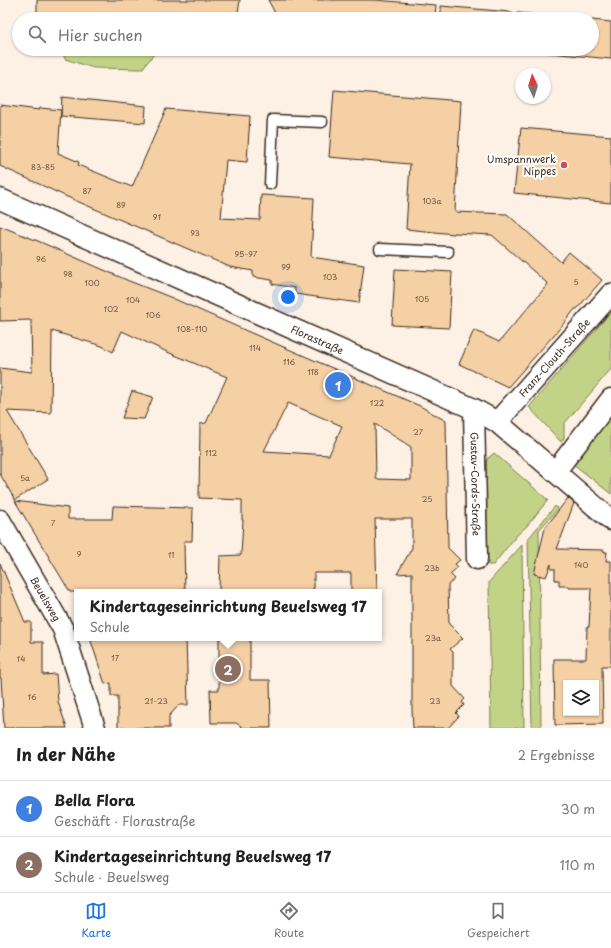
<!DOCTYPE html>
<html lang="de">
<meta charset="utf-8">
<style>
:root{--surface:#fff;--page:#f6f6f6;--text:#202124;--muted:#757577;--line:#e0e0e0;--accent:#1a73e8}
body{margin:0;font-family:"Playpen Sans",sans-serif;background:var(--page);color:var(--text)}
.controls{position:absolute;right:12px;bottom:12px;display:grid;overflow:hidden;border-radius:0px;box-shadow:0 1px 3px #0004}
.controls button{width:36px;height:36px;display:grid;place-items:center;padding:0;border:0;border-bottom:1px solid var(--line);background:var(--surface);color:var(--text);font:20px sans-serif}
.compass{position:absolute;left:515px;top:68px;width:36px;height:36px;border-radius:50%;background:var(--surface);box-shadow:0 1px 3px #0004;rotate:356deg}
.you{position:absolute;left:288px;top:297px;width:14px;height:14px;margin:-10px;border:3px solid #fff;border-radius:50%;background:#1a73e8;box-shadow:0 0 0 6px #1a73e833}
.badge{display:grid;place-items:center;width:26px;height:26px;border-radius:50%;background:var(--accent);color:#fff;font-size:13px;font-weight:700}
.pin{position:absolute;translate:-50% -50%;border:2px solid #fff;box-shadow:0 1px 4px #0006}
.popup{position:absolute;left:74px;top:589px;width:308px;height:52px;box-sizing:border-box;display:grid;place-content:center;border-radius:0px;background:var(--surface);filter:drop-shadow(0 1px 3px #0005);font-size:13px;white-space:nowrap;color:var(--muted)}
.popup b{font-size:15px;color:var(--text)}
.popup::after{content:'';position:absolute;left:50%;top:100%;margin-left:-8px;border:8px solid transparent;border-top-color:var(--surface)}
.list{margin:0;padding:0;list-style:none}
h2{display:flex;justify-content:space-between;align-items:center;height:52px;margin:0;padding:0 16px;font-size:17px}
h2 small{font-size:13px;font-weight:400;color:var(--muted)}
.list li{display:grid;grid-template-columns:26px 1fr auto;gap:12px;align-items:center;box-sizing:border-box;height:56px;padding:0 16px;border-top:1px solid var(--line)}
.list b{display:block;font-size:15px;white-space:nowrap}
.list p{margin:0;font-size:13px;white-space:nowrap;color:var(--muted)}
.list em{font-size:13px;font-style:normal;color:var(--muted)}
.icon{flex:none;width:22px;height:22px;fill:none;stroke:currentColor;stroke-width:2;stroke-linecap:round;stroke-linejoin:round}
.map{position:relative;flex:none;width:611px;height:728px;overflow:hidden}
.search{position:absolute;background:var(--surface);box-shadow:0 1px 3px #0004;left:12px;right:12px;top:12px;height:44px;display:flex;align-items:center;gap:10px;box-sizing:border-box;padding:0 14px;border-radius:22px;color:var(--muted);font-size:15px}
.sheet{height:164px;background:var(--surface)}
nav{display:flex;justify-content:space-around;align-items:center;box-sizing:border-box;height:56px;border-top:1px solid var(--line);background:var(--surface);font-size:11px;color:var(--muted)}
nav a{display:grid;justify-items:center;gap:2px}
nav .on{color:var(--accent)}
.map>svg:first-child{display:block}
.green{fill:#c2d387;stroke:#7e7e52}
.building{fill:#f5d0a5;stroke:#3b2a1e;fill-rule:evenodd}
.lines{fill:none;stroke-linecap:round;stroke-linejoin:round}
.service-casing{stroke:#3b2a1e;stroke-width:13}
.minor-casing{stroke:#3b2a1e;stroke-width:23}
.service{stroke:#fff;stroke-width:10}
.minor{stroke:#fff;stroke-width:20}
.poi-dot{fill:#d1495b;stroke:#fff;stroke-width:1.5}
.labels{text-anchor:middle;stroke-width:4;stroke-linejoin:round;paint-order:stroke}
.number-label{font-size:8px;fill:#6a5440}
.poi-label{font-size:10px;fill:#3b2a1e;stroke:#fff;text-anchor:end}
.street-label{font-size:10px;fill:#3b2a1e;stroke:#fff}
</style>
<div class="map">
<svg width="611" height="728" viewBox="0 0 611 728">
<rect width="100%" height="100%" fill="#fcf1e4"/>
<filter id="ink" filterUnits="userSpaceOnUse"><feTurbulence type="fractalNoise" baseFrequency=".025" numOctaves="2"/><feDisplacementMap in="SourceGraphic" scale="8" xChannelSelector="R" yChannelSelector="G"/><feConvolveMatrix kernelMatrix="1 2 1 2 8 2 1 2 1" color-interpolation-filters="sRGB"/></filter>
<g filter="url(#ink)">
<path class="green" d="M61,49H158L142,69L94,68L65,59Z
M611,312V369L564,424V438L561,442L529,407Z
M611,416V494L572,463Z
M494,453L548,500L526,527L517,535L493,565H488L486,462L488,458Z
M555,506L558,509L539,530L541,728H532L528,539Z
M522,545L524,728H491L489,582Z"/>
<path class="building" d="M37,0H240L237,19H205L171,15V19H37Z
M268,0H375L436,5L435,19H274V11Z
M441,6L499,11L578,19H441Z
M592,20L611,22V59L510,49H592Z
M334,90L461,101L455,212L507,214L561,262L569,252L602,280L577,309H575L560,328L508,387L459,364L474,330L499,342L548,284L492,235L454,233V234L406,229L410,164L329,157Z
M62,97L146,106L145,123L61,116Z
M0,105L39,110L40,108L61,110L58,153L79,162L78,165L132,187L166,109L250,116L247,162L226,160L221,218L260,220L261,195L314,198L311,257L364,265L359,303L295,294V288L272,284V280L253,277V271L230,267L65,196L0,166Z
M521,128L611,136V203L514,193Z
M0,226L38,241L129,281L170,297L249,332L420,406L446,421L448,548L460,560L455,564L458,567L450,574L455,579L448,585L449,624L463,638L450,649L453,652V686L465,699L462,702L464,705L456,713L459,716L448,728H413L412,709V573L397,574L412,548V519H375L377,592H351V573H314V588H313V592H219L220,556L241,555L243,520H242V500L199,498L200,424L206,423L227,377L165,351L122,331L113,352L102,346L52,331L51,413L7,411L48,479L15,500L0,474V368L32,372L31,320L0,321ZM288,403L342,426L329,455L264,451ZM375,424L411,447V480L376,479Z
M395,269L452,272L449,328L392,325Z
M132,391L153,397L144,419L122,418Z
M568,498L574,503L557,549L604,550V552H607L606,561H611V666H602L603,724L555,725L554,659H586L587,627H589L591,588H569V586H559V580H555V569H551V564L546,577L534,574L545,528ZM566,683H596V713H566Z
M15,501L68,508V519H112L113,506L193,508L192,541H184L185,592H70Z
M0,563L25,622H31V642H43V675L56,674L58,702L67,728H4L1,678H0Z
M90,638H186L188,705H179L169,716V728H118V696H111V683L105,684Z
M219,638H250V680H270L271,728H244L236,723H211L210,690H219Z"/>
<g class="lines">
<defs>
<path id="service" d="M270,184L273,120L322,122
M380,249L448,252"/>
<g id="minor">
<path id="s1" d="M0,199L474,409L497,422L611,520"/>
<path id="s2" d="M474,409L477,559"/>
<path id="s3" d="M497,422L611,294"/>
<path d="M555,472L611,399"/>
<path id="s4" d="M0,520L63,629L95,728"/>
</g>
</defs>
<use href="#service" class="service-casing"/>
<use href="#minor" class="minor-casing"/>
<use href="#service" class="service"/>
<use href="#minor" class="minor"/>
</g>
</g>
<circle class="poi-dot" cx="564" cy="165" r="4"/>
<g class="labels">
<g class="number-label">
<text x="43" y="170">83-85</text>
<text x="87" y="194">87</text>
<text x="432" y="204">103a</text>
<text x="121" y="208">89</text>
<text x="157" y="220">91</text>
<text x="195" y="236">93</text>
<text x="246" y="257">95-97</text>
<text x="41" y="262">96</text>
<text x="286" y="270">99</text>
<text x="68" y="277">98</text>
<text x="330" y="280">103</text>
<text x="576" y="285">5</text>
<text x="92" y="286">100</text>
<text x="422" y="302">105</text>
<text x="133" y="303">104</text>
<text x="111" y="312">102</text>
<text x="153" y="318">106</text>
<text x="192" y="332">108-110</text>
<text x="255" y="351">114</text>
<text x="289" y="365">116</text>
<text x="313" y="375">118</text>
<text x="377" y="406">122</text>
<text x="418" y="435">27</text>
<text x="211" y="456">112</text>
<text x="25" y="481">5a</text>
<text x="427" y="502">25</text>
<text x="53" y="526">7</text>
<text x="79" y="557">9</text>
<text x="171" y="558">11</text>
<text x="581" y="568">140</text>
<text x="432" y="571">23b</text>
<text x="433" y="641">23a</text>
<text x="115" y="661">17</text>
<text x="21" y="662">14</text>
<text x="32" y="700">16</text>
<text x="156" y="704">21-23</text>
<text x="435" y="704">23</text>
</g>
<g class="poi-label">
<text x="556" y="163">Umspannwerk<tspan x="556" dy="12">Nippes</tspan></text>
</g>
<g class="street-label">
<text dy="4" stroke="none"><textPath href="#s1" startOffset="347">Florastraße</textPath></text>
<text dy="4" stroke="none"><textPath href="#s3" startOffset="86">Franz-Clouth-Straße</textPath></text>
<text dy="4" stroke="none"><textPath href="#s2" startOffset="75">Gustav-Cords-Straße</textPath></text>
<text dy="4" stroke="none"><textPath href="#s4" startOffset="91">Beuelsweg</textPath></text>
</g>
</g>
</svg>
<div class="controls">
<button><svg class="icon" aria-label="layers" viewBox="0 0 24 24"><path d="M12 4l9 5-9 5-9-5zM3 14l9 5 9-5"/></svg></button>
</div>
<svg class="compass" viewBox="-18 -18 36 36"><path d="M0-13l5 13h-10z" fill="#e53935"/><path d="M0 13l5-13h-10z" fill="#757577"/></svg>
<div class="you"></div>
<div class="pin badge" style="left:338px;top:385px;background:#3f7fe0">1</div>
<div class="pin badge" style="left:228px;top:669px;background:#8d6e63">2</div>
<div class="popup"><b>Kindertageseinrichtung Beuelsweg 17</b>Schule</div>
<div class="search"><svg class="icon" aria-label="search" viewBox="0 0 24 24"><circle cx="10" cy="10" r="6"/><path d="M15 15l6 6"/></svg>Hier suchen</div>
</div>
<section class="sheet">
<h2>In der Nähe<small>2 Ergebnisse</small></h2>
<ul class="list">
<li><span class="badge" style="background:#3f7fe0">1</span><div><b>Bella Flora</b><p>Geschäft · Florastraße</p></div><em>30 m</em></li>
<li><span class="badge" style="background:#8d6e63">2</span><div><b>Kindertageseinrichtung Beuelsweg 17</b><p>Schule · Beuelsweg</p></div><em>110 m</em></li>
</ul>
</section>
<nav>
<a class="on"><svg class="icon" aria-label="map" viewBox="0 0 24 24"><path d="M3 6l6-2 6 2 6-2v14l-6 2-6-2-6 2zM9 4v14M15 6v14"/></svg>Karte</a>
<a><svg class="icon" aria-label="directions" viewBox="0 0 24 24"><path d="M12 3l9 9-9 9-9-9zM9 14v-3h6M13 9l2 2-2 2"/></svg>Route</a>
<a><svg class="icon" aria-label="saved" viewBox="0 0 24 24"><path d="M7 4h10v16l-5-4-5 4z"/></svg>Gespeichert</a>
</nav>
